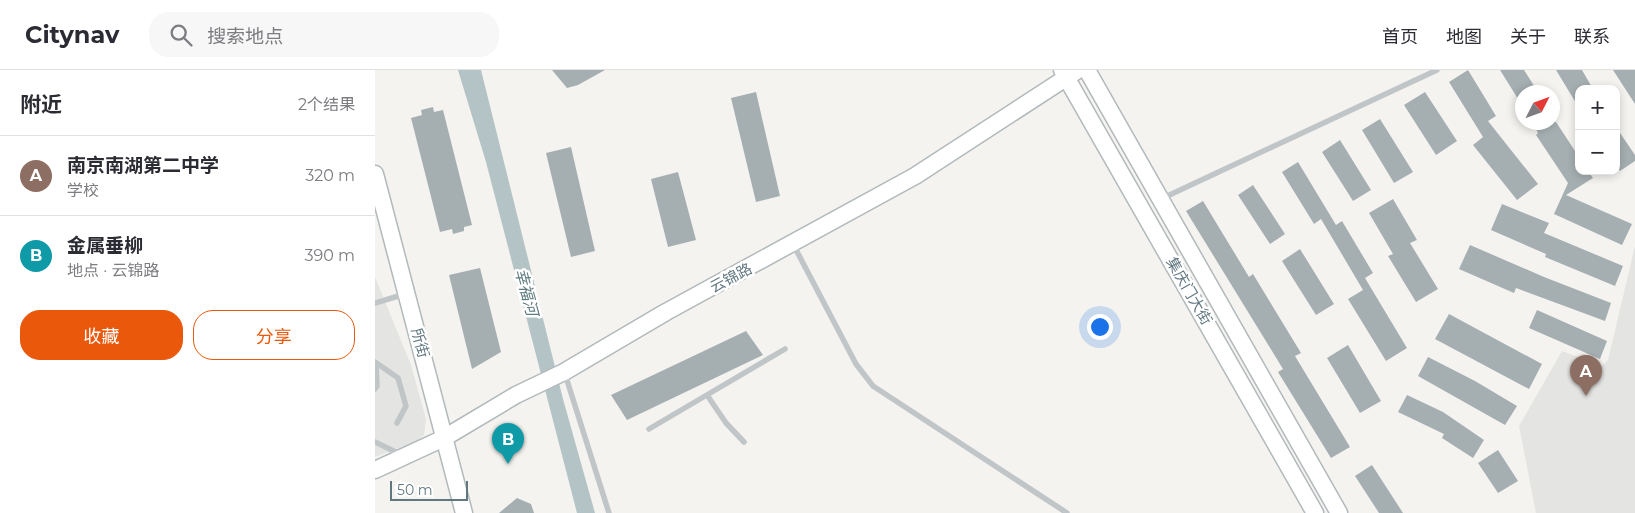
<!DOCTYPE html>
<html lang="zh">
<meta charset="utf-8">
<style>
:root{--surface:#fff;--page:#f7f7f7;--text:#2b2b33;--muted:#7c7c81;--line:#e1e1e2;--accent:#ea580c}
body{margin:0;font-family:Montserrat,"Noto Sans SC",sans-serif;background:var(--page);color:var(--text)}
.controls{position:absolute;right:15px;top:15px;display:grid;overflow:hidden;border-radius:10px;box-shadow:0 2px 8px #0003}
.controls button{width:45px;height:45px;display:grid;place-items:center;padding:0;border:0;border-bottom:1px solid var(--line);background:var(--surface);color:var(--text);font:25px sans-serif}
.compass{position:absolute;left:1140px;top:15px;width:45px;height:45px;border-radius:50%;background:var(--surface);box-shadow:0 2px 8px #0003;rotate:48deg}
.scale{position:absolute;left:15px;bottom:12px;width:78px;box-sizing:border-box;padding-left:5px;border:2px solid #627881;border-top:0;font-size:14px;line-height:18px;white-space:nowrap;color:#627881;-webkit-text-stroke:4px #fff;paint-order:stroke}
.you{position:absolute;left:724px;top:256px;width:18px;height:18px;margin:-12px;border:4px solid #fff;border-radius:50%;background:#1a73e8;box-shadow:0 0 0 8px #1a73e833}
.badge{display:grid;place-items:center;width:32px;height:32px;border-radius:50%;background:var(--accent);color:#fff;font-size:16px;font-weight:700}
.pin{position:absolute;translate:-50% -41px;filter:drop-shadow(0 1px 2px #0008)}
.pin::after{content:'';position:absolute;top:26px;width:18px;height:15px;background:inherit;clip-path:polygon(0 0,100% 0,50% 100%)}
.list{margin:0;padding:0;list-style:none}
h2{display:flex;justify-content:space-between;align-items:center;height:65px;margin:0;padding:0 20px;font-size:21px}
h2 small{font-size:16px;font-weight:400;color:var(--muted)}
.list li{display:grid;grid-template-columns:32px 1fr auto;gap:15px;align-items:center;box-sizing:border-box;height:80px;padding:0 20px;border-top:1px solid var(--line)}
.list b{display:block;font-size:19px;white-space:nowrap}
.list p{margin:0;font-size:16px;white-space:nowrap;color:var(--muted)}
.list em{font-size:16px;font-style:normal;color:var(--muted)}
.actions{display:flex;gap:10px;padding:15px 20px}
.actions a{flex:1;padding:11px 0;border:1px solid var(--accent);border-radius:20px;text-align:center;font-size:18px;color:var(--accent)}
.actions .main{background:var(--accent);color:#fff}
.icon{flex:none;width:28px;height:28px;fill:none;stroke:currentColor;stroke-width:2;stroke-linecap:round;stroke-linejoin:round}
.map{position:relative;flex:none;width:1260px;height:443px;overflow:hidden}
header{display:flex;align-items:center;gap:30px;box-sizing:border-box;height:70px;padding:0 25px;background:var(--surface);border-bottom:1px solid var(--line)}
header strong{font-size:24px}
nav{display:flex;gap:28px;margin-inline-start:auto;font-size:18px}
.search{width:350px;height:45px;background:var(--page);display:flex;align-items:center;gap:12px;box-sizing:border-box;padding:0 18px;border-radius:20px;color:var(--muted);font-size:19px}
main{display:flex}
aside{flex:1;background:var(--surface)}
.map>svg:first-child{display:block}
.built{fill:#e4e5e3}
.water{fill:#b4c3c5}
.building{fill:#a5afb2}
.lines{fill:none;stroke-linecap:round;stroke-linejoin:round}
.secondary-casing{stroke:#b2b9bc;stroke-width:19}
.lane{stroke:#c0c5c7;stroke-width:5.5}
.secondary{stroke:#fff;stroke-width:16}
.labels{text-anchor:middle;stroke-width:5;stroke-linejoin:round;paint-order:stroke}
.street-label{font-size:15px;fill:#627881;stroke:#fff}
.water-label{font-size:16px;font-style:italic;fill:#5e7b7f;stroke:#fff}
</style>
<header>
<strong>Citynav</strong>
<div class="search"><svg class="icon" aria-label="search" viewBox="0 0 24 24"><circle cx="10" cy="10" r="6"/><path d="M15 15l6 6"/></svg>搜索地点</div>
<nav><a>首页</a><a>地图</a><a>关于</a><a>联系</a></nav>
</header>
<main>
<aside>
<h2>附近<small>2个结果</small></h2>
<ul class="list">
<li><span class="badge" style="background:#8d6e63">A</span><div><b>南京南湖第二中学</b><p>学校</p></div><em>320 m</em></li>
<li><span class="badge" style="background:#0f9aa8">B</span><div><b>金属垂柳</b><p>地点 · 云锦路</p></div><em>390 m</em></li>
</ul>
<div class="actions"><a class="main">收藏</a><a>分享</a></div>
</aside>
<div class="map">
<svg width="1260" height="443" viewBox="0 0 1260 443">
<rect width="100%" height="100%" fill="#f4f3ef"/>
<path class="built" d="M1260,176V443H1161L1144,356L1187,281L1226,296L1233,290Z
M0,207L36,295L51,349L49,365L41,372L0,387Z"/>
<path class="water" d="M83,0H106L188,329L220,443H202L111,92Z"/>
<path class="building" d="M177,0H230L203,15L192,18Z
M1093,0L1121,46L1113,51L1163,114L1142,130L1098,75L1108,67L1074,12Z
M1125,0H1149L1163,22H1148V37Z
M1181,0H1207L1218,19H1204V38Z
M1238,0H1260V34Z
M381,22L405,126L381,132L356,28Z
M1050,22L1082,71L1061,85L1029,35Z
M58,37L59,42L68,40L97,155L89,157V161L78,164L77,159L65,162L36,48L47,45L46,40Z
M1005,49L1038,102L1019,113L987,60Z
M1157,52H1181L1204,87V101H1213L1218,108L1191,125L1257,154L1247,175L1179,144L1193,113L1161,65L1163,63Z
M1241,57L1260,85V91L1245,101L1241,95Z
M965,70L996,120L978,131L947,82Z
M196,77L220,181L196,187L171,83Z
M923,92L961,155L967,151L998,203L990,208L1032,278L1011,291L973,229L988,220L946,149L939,154L907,102Z
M303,102L321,170L293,177L276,109Z
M878,115L910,164L895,174L863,125Z
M1018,129L1042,170L1035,173L1063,219L1041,232L1013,186L1018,184L994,143Z
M828,131L874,207L878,204L926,283L920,286L975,377L956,388L903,302L908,299L811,141Z
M1127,134L1174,153L1169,163L1248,196L1240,216L1170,187L1171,184L1116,160Z
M1095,175L1169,207L1236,233L1230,251L1141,218L1139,223L1084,199Z
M925,179L959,234L941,245L907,191Z
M105,198L126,282L97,299L74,205Z
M1162,240L1232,271L1225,289L1154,258Z
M1074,244L1167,294L1154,319L1060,269Z
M371,261L388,285L252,350L236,325Z
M973,275L1006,331L985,343L952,288Z
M1053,287L1100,311L1142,336L1130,355L1043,306Z
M1032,325L1068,342L1109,370L1098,388L1067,368L1069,364L1023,342Z
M1123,380L1143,411L1123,423L1103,393Z
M997,395L1028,443H1004L980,406Z
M142,428L156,434L159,443H124Z"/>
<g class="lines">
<defs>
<path id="secondary" d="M687,0L940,443
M712,0L964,443
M0,104L89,443
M0,400L69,368L141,325L189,302L291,242L540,106L703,0"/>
</defs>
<use href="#secondary" class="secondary-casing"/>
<path class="lane" d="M788,128L1062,0
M418,174L481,294L498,316L692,443
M0,233L30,224
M0,292L23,308L31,336L22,353
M190,304L234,443
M0,319L2,316L1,293
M332,325L351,353L369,372
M274,359L410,279
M0,372L27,385"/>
<use href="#secondary" class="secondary"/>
</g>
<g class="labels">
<g class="street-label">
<text transform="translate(356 208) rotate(-28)" y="5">云锦路</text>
<text transform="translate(814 221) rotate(60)" y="5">集庆门大街</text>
<text transform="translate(45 273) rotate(75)" y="5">所街</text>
</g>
<g class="water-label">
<text transform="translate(152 222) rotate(75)" y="6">幸福河</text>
</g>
</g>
</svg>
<div class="controls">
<button>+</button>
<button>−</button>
</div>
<svg class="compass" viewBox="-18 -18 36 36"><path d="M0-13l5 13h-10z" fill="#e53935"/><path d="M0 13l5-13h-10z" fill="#7c7c81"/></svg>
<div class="scale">50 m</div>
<div class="you"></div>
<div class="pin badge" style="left:1211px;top:326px;background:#8d6e63">A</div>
<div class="pin badge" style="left:133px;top:394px;background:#0f9aa8">B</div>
</div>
</main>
